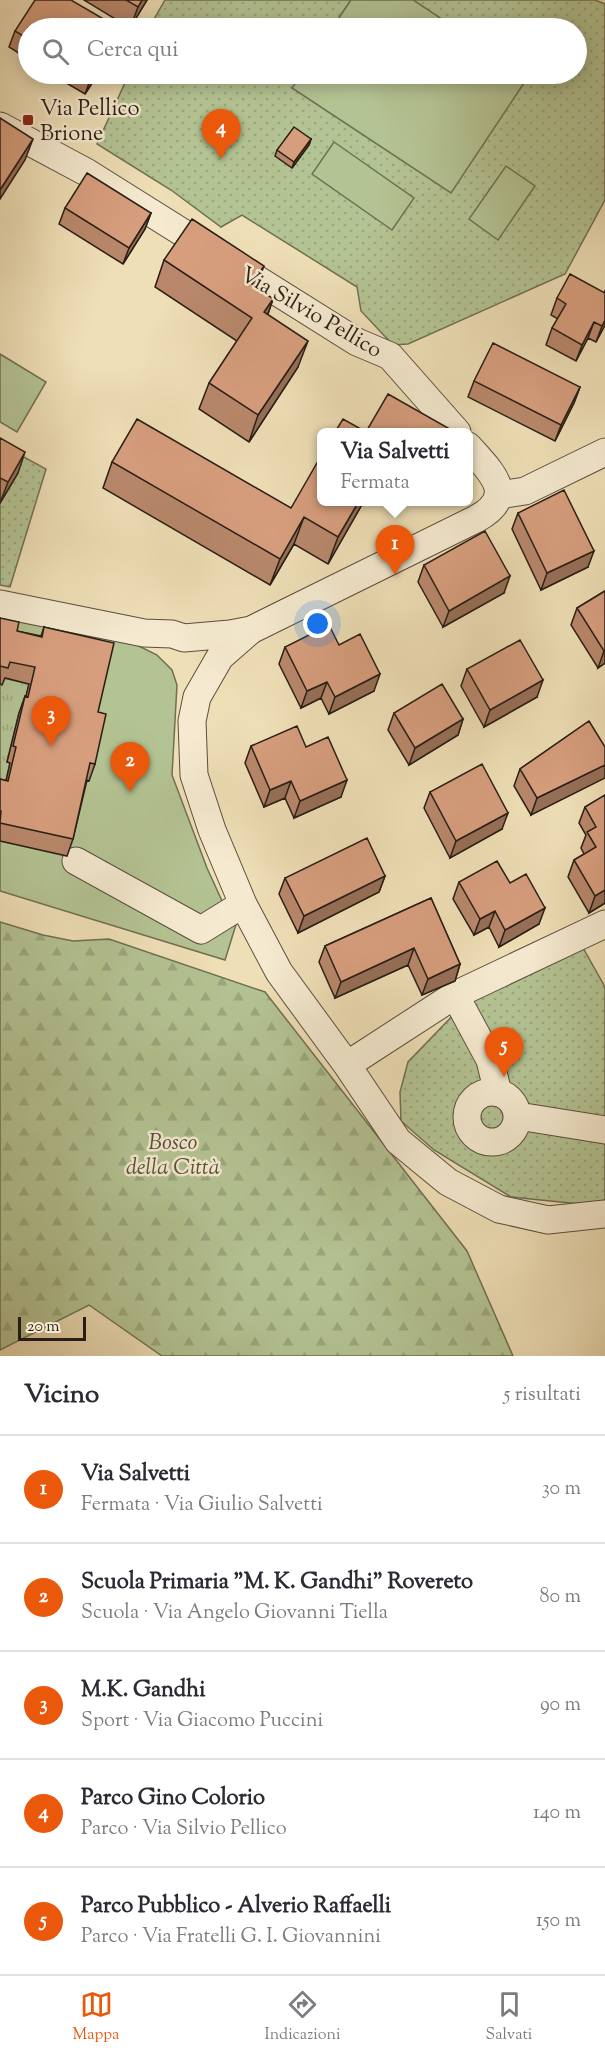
<!DOCTYPE html>
<html lang="it">
<meta charset="utf-8">
<style>
:root{--surface:#fff;--page:#f2f2f3;--text:#2b2b33;--muted:#7c7c81;--line:#e1e1e2;--accent:#ea580c}
body{margin:0;font-family:"Sorts Mill Goudy",serif;background:var(--page);color:var(--text)}
.scale{position:absolute;left:18px;bottom:15px;width:68px;box-sizing:border-box;padding-left:6px;border:3px solid #291e15;border-top:0;font-size:16px;line-height:21px;white-space:nowrap;color:#291e15;-webkit-text-stroke:4px #f5ead0;paint-order:stroke}
.you{position:absolute;left:318px;top:624px;width:21px;height:21px;margin:-15px;border:4px solid #fff;border-radius:50%;background:#1a73e8;box-shadow:0 0 0 9px #1a73e833}
.badge{display:grid;place-items:center;width:39px;height:39px;border-radius:50%;background:var(--accent);color:#fff;font-size:20px;font-weight:700}
.pin{position:absolute;translate:-50% -50px;filter:drop-shadow(0 2px 3px #0008)}
.pin::after{content:'';position:absolute;top:32px;width:21px;height:18px;background:inherit;clip-path:polygon(0 0,100% 0,50% 100%)}
.popup{position:absolute;left:317px;top:428px;width:156px;height:78px;box-sizing:border-box;display:grid;place-content:center;border-radius:9px;background:var(--surface);filter:drop-shadow(0 2px 4px #0005);font-size:20px;white-space:nowrap;color:var(--muted)}
.popup b{font-size:22px;color:var(--text)}
.popup::after{content:'';position:absolute;left:50%;top:100%;margin-left:-12px;border:12px solid transparent;border-top-color:var(--surface)}
.list{margin:0;padding:0;list-style:none}
h2{display:flex;justify-content:space-between;align-items:center;height:78px;margin:0;padding:0 24px;font-size:26px}
h2 small{font-size:20px;font-weight:400;color:var(--muted)}
.list li{display:grid;grid-template-columns:39px 1fr auto;gap:18px;align-items:center;box-sizing:border-box;height:108px;padding:0 24px;border-top:2px solid var(--line)}
.list b{display:block;font-size:22px;white-space:nowrap}
.list p{margin:0;font-size:20px;white-space:nowrap;color:var(--muted)}
.list em{font-size:20px;font-style:normal;color:var(--muted)}
.icon{flex:none;width:33px;height:33px;fill:none;stroke:currentColor;stroke-width:2;stroke-linecap:round;stroke-linejoin:round}
.map{position:relative;flex:none;width:605px;height:1356px;overflow:hidden}
.search{position:absolute;background:var(--surface);box-shadow:0 3px 15px #0003;left:18px;right:18px;top:18px;height:66px;display:flex;align-items:center;gap:15px;box-sizing:border-box;padding:0 21px;border-radius:33px;color:var(--muted);font-size:22px}
.sheet{height:618px;background:var(--surface)}
nav{display:flex;justify-content:space-around;align-items:center;box-sizing:border-box;height:84px;border-top:2px solid var(--line);background:var(--surface);font-size:16px;color:var(--muted)}
nav a{display:grid;justify-items:center;gap:3px}
nav .on{color:var(--accent)}
.map>svg:first-child{display:block}
.grass{fill:url(#grass-tufts);stroke:#6e7054;stroke-width:1.5}
.forest{fill:url(#forest-firs);stroke:#6e7054;stroke-width:1.5}
.park{fill:url(#park-dots);stroke:#6e7054;stroke-width:1.5}
.garden{fill:#b4c393;stroke:#6e7054;stroke-width:1.5}
.lines{fill:none;stroke-linecap:round;stroke-linejoin:round}
.minor-casing{stroke:#5a4e3e;stroke-width:29}
.minor{stroke:#f5ead0;stroke-width:27}
.wall{fill:#b9886c;stroke:#291e15;stroke-width:1.5}
.shaded-wall{fill:#966f58;stroke:#291e15;stroke-width:1.5}
.building{fill:#d79e7e;stroke:#291e15;stroke-width:1.5}
.poi-dot{fill:#8f2418;stroke:#f5ead0;stroke-width:2}
.labels{text-anchor:middle;stroke-width:5;stroke-linejoin:round;paint-order:stroke}
.poi-label{font-size:22px;fill:#291e15;stroke:#f5ead0;text-anchor:start}
.street-label{font-size:22px;fill:#291e15;stroke:#f5ead0}
.park-label{font-size:22px;font-style:italic;fill:#53503b;stroke:#f5ead0}
</style>
<div class="map">
<svg width="605" height="1356" viewBox="0 0 605 1356">
<defs>
<pattern id="grass-tufts" width="24" height="20" patternUnits="userSpaceOnUse" patternTransform="scale(1.5)"><rect width="24" height="20" fill="#b4c393"/><path d="M3 7l-1-3M5 7V3M7 7l1-3M15 17l-1-3M17 17v-4M19 17l1-3" fill="none" stroke="#9ba77e"/></pattern>
<pattern id="forest-firs" width="22" height="20" patternUnits="userSpaceOnUse" patternTransform="scale(1.5)"><rect width="22" height="20" fill="#b4c393"/><path d="M5 1l3.5 6h-7zM16 11l3.5 6h-7z" fill="#9ba77e"/></pattern>
<pattern id="park-dots" width="8" height="8" patternUnits="userSpaceOnUse" patternTransform="scale(1.5)"><rect width="8" height="8" fill="#b4c393"/><path d="M2 2h.1M6 6h.1" fill="none" stroke="#9ba77e" stroke-width="1.8" stroke-linecap="round"/></pattern>
</defs>
<rect width="100%" height="100%" fill="#efdfb7"/>
<filter id="stains"><feTurbulence type="fractalNoise" baseFrequency=".00333" numOctaves="4"/><feColorMatrix values="0 0 0 0 .2 0 0 0 0 .09 0 0 0 0 .02 0 0 0 .5 -.17"/></filter>
<radialGradient id="worn" r=".72"><stop offset=".6" stop-color="#630" stop-opacity="0"/><stop offset="1" stop-color="#630" stop-opacity=".3"/></radialGradient>
<path class="grass" d="M4,678L29,684L22,713H19L7,762L10,763L2,797H0V684H2Z"/>
<path class="forest" d="M0,922L43,935L73,941L109,939L265,992L467,1251L513,1356H162L89,1305L0,1350Z"/>
<path class="park" d="M165,0H351L332,28H149Z
M413,0H595L605,4V200L565,274L408,344L393,345L361,311L357,287L242,215L221,227L171,190L97,144L129,74H302L293,88L528,77L523,74H576V28H455Z
M0,444L46,469L10,587L0,585Z
M582,946L605,987V1200L590,1205L511,1197L434,1150L401,1121L400,1092L408,1062L461,1007Z"/>
<path class="garden" d="M351,0H413L455,28H332Z
M302,74H523L528,77L451,193L292,88Z
M334,142L414,198L392,230L312,174Z
M506,166L535,186L498,240L469,219Z
M0,354L46,382L17,432L0,422Z
M0,618L137,645L157,655L172,670L177,685L172,775L207,868L223,903L239,915L225,960L0,891V841L67,855L84,780H89L0,636Z"/>
<g class="lines">
<defs>
<path id="minor" d="M0,126L86,172L357,342L390,356L457,432
M468,446C491,472 519,496 476,519L251,630L220,657L197,697L192,721L194,775L212,830L243,904L279,972L347,1065L398,1141L448,1182L499,1209L548,1220L605,1214
M499,495L525,491L605,452
M0,604L144,633L172,634L184,638L230,634L251,630
M76,861L201,930L243,904
M455,995L490,1060L498,1093
M347,1065L455,995L605,924
M467 1117a25 25 0 1 1 50 0a25 25 0 1 1-50 0Z
M518,1116L605,1130"/>
</defs>
<use href="#minor" class="minor-casing"/>
<use href="#minor" class="minor"/>
</g>
<path class="wall" d="M84,0H147L130,28Z
M28,28V59L9,47L15,31Z
M51,74H98L85,94Z
M311,139L309,145L292,168L275,156L277,150Z
M65,208L151,213L145,229L123,264L59,224Z
M164,260L256,287L273,299L268,314L298,367L249,442L199,409L209,383L237,341L155,287Z
M605,290V325L596,342L588,338L576,361L546,345L552,328L558,319L551,315L557,298L604,293Z
M474,381L580,387L574,403L555,441L468,397Z
M0,438L18,473L0,503Z
M112,462L291,508L364,501L328,564L294,544L270,585L103,488Z
M518,513L588,567L541,590L512,529Z
M424,565L504,593L443,627L418,582Z
M605,591V663L598,668L571,625L577,608Z
M0,618L17,631L41,636L44,627L98,712L95,764L89,781L87,780L73,839L67,856L0,841V779L6,781L10,763L7,762L19,713L25,696H26L29,684L5,678L2,685L0,684Z
M339,645L374,691L329,714L321,698L301,708L279,664L285,647Z
M467,669L537,697L484,727L461,686Z
M394,713L463,719L458,735L409,765L388,730Z
M589,721L531,815L514,786L520,769Z
M251,746L306,747L341,797L294,818L285,798L264,807L245,763Z
M430,792L502,829L450,858L424,808Z
M605,795V903L589,913L568,877L574,860L584,854L581,848L586,835L579,823L585,807Z
M385,876L379,892L298,933L279,894L285,878Z
M459,882L510,883L539,924L499,947L489,927L474,935L453,899Z
M431,898L460,964L455,981L422,995L408,965L335,998L319,962L325,946Z"/>
<path class="shaded-wall" d="M142,0H147L130,28L138,7Z
M94,74H98L85,94L91,78Z
M33,139L25,160L0,199V190Z
M311,139L309,145L292,168L294,162Z
M151,213L145,229L123,264L129,248Z
M264,266L254,292L252,284Z
M273,299L264,325V312Z
M605,320V325L596,342L602,326Z
M594,322L588,338L576,361L582,345Z
M308,341L298,367L249,442L258,415Z
M580,387L574,403L555,441L561,425Z
M25,452L18,473L0,503L8,482Z
M359,501H364L328,564L338,537Z
M304,517L294,544L270,585L280,559Z
M594,551L588,567L541,590L547,573Z
M510,576L504,593L443,627L449,611Z
M604,651H605V663L598,668Z
M380,674L374,691L329,714L335,697Z
M543,680L537,697L484,727L490,710Z
M327,682L321,698L301,708L307,691Z
M463,719L458,735L409,765L415,748Z
M605,765V778L531,815L537,798Z
M347,780L341,797L294,818L300,801Z
M291,781L285,798L264,807L270,790Z
M508,813L502,829L450,858L456,841Z
M385,876L379,892L298,933L304,916Z
M605,890V903L589,913L595,896Z
M545,908L539,924L499,947L505,930Z
M495,911L489,927L474,935L480,919Z
M414,948L408,965L335,998L341,982Z
M460,964L455,981L422,995L428,979Z"/>
<path class="building" d="M35,0H71L119,28H28V39L15,31Z
M126,0H142L138,7Z
M84,74H94L91,78Z
M0,118L33,139L0,190Z
M294,127L311,139L294,162L277,150Z
M87,173L151,213L129,248L65,208Z
M192,219L264,266L252,284L273,299L264,312L308,341L258,415L209,383L252,318L164,260Z
M570,274L605,293V320L602,326L594,322L582,345L552,328L566,304L557,298Z
M493,343L580,387L561,425L474,381Z
M388,394L455,432H335L343,419L366,432Z
M137,419L291,508L321,456V501H359L338,537L304,517L280,559L112,462Z
M0,438L25,452L8,482L0,478Z
M564,490L594,551L547,573L518,513Z
M485,531L510,576L449,611L424,565Z
M605,591V651H604L577,608Z
M0,618L19,622L17,631L42,637L44,627L114,643L98,712L106,714L95,764L90,763L73,839L0,823L1,811H0V779L8,781L16,747L13,746L25,696L28,697L35,667L10,662L8,668L0,666Z
M329,625L339,645L360,634L380,674L335,697L327,682L307,691L285,647Z
M520,640L543,680L490,710L467,669Z
M442,684L463,719L415,748L394,713Z
M589,721L605,747V765L537,798L520,769Z
M297,726L306,747L328,737L347,780L300,801L291,781L270,790L251,746Z
M482,764L508,813L456,841L430,792Z
M605,795V890L595,896L574,860L596,847L587,832L596,827L585,807Z
M367,838L385,876L304,916L285,878Z
M497,861L510,883L526,874L545,908L505,930L495,911L480,919L459,882Z
M431,898L460,964L428,979L414,948L341,982L325,946Z"/>
<rect class="poi-dot" x="22" y="114" width="12" height="12" rx="3"/>
<g class="labels">
<g class="poi-label">
<text x="40" y="115">Via Pellico<tspan x="40" dy="25">Brione</tspan></text>
</g>
<g class="street-label">
<text transform="translate(312 311) rotate(30)" y="8">Via Silvio Pellico</text>
</g>
<g class="park-label">
<text x="173" y="1149">Bosco<tspan x="173" dy="25">della Città</tspan></text>
</g>
</g>
<rect width="100%" height="100%" filter="url(#stains)"/>
<rect width="100%" height="100%" fill="url(#worn)"/>
</svg>
<div class="scale">20 m</div>
<div class="you"></div>
<div class="pin badge" style="left:395px;top:575px">1</div>
<div class="popup"><b>Via Salvetti</b>Fermata</div>
<div class="pin badge" style="left:130px;top:792px">2</div>
<div class="pin badge" style="left:51px;top:746px">3</div>
<div class="pin badge" style="left:221px;top:159px">4</div>
<div class="pin badge" style="left:504px;top:1077px">5</div>
<div class="search"><svg class="icon" aria-label="search" viewBox="0 0 24 24"><circle cx="10" cy="10" r="6"/><path d="M15 15l6 6"/></svg>Cerca qui</div>
</div>
<section class="sheet">
<h2>Vicino<small>5 risultati</small></h2>
<ul class="list">
<li><span class="badge">1</span><div><b>Via Salvetti</b><p>Fermata · Via Giulio Salvetti</p></div><em>30 m</em></li>
<li><span class="badge">2</span><div><b>Scuola Primaria &quot;M. K. Gandhi&quot; Rovereto</b><p>Scuola · Via Angelo Giovanni Tiella</p></div><em>80 m</em></li>
<li><span class="badge">3</span><div><b>M.K. Gandhi</b><p>Sport · Via Giacomo Puccini</p></div><em>90 m</em></li>
<li><span class="badge">4</span><div><b>Parco Gino Colorio</b><p>Parco · Via Silvio Pellico</p></div><em>140 m</em></li>
<li><span class="badge">5</span><div><b>Parco Pubblico - Alverio Raffaelli</b><p>Parco · Via Fratelli G. I. Giovannini</p></div><em>150 m</em></li>
</ul>
</section>
<nav>
<a class="on"><svg class="icon" aria-label="map" viewBox="0 0 24 24"><path d="M3 6l6-2 6 2 6-2v14l-6 2-6-2-6 2zM9 4v14M15 6v14"/></svg>Mappa</a>
<a><svg class="icon" aria-label="directions" viewBox="0 0 24 24"><path d="M12 3l9 9-9 9-9-9zM9 14v-3h6M13 9l2 2-2 2"/></svg>Indicazioni</a>
<a><svg class="icon" aria-label="saved" viewBox="0 0 24 24"><path d="M7 4h10v16l-5-4-5 4z"/></svg>Salvati</a>
</nav>
